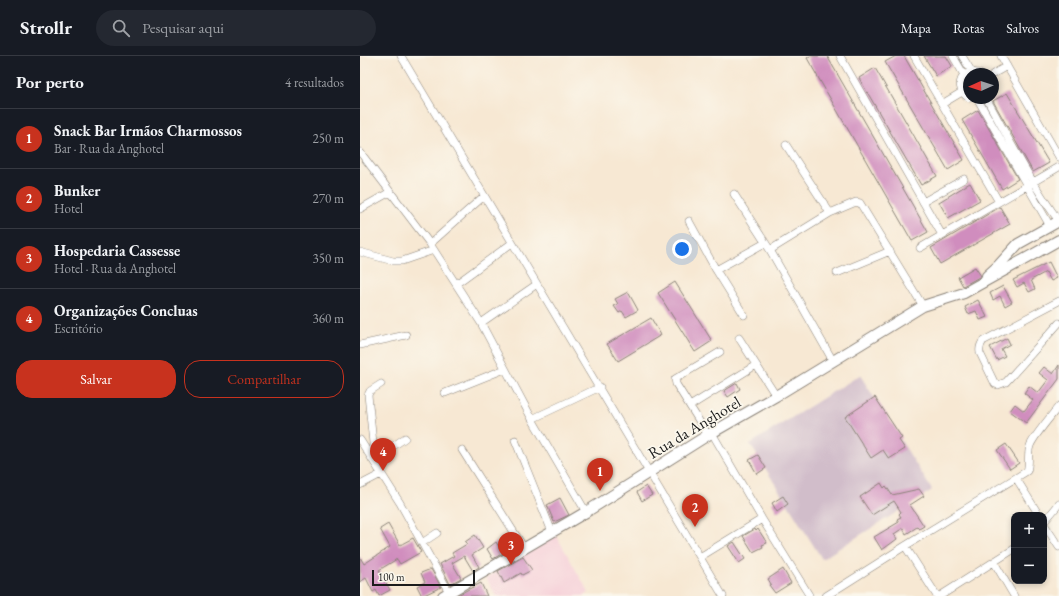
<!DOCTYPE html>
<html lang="pt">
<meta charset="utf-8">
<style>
:root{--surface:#171b24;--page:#242831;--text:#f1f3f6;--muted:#9ea1a6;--line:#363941;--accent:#c8321e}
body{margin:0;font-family:"EB Garamond",serif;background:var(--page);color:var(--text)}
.controls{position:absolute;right:12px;bottom:12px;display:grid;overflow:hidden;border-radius:8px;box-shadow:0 2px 6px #0003}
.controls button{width:36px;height:36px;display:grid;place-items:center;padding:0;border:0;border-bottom:1px solid var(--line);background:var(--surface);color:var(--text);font:20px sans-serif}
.compass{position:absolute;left:603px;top:12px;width:36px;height:36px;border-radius:50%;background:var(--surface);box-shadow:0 2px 6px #0003;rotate:267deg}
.scale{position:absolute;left:12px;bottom:10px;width:103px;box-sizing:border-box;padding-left:4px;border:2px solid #1c1c1c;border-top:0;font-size:11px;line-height:14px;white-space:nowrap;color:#1c1c1c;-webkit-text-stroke:3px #fbf7ec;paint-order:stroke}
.you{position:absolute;left:322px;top:193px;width:14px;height:14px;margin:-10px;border:3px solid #fff;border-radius:50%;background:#1a73e8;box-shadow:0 0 0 6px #1a73e833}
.badge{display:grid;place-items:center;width:26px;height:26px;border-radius:50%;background:var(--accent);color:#fff;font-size:13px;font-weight:700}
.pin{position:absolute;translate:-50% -33px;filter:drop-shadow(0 1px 2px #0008)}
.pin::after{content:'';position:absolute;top:21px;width:14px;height:12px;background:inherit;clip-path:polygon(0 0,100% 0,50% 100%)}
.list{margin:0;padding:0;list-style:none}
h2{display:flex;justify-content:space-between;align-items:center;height:52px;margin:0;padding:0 16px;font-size:17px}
h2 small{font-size:13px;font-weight:400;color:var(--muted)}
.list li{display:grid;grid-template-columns:26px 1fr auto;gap:12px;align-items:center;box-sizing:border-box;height:60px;padding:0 16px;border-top:1px solid var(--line)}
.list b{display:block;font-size:15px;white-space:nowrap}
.list p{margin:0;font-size:13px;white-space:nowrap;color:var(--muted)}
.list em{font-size:13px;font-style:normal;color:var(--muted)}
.actions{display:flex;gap:8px;padding:12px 16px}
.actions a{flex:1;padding:9px 0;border:1px solid var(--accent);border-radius:16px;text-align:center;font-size:14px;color:var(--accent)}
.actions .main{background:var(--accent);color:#fff}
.icon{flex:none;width:22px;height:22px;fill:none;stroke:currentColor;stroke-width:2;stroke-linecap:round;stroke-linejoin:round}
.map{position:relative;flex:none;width:699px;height:540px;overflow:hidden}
header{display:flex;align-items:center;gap:24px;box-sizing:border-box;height:56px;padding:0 20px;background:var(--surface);border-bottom:1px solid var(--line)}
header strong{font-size:19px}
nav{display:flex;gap:22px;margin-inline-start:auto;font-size:14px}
.search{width:280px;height:36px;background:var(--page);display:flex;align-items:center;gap:10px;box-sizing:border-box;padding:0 14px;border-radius:22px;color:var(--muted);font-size:15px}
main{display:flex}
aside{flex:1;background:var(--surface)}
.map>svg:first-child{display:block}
.built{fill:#f6cfd8}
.industrial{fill:#d1bdca}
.building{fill:#d08dbe}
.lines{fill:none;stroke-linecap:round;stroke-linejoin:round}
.street-casing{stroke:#8a8278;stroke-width:8}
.secondary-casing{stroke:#8a8278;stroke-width:12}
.street{stroke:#fff;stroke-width:7}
.secondary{stroke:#fff;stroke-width:10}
.labels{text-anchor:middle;stroke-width:3.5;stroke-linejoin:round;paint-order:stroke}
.street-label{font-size:16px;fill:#1c1c1c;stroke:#fbf7ec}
</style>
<header>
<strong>Strollr</strong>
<div class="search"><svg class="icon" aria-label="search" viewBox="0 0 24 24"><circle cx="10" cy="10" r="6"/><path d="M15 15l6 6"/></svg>Pesquisar aqui</div>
<nav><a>Mapa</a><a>Rotas</a><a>Salvos</a></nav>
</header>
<main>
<aside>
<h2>Por perto<small>4 resultados</small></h2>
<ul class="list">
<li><span class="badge">1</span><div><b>Snack Bar Irmãos Charmossos</b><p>Bar · Rua da Anghotel</p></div><em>250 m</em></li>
<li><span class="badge">2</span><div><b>Bunker</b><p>Hotel</p></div><em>270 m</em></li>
<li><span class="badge">3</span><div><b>Hospedaria Cassesse</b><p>Hotel · Rua da Anghotel</p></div><em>350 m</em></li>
<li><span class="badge">4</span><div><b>Organizações Concluas</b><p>Escritório</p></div><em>360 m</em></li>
</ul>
<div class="actions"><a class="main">Salvar</a><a>Compartilhar</a></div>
</aside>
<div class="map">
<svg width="699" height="540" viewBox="0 0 699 540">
<rect width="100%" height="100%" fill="#fbf7ec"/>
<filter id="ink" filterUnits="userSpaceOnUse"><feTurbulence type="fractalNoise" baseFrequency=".025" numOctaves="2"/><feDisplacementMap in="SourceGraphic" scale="8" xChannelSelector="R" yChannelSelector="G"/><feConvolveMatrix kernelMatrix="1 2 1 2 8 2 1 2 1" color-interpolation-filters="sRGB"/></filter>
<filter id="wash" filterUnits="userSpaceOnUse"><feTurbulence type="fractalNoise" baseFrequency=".012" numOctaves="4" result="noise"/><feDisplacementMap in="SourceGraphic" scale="16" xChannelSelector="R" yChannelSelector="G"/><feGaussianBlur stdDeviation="0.9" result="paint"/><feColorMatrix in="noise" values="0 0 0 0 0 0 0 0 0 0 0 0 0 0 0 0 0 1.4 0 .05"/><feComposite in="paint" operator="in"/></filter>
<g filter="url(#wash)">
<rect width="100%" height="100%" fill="#f7e8d3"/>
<path class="built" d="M196,479L229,537L223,540H136L126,522Z"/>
<path class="industrial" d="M500,319L572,434L462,503L390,388Z"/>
<g id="blocks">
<path class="building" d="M450,0H467L568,176L552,185L447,2Z
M536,0H544L604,104L588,114L525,6Z
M564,0H586L592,10L576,20Z
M515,12L577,120L561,129L499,22Z
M647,37L689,107L673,116L633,45Z
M618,54L658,123L642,133L602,64Z
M610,127L620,144L588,162L579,146Z
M640,151L650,168L580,208L571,192Z
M689,206L697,222L691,225L686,216L671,224L675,233L669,236L664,227L657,231L653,224Z
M615,211L621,220L603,230L598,221Z
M315,226L352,285L335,296L298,237Z
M643,230L652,246L645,250L640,240L633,244L630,237Z
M268,236L278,254L266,261L262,255L259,257L254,250L258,248L255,243Z
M618,244L627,261L620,264L616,255L608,258L605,251Z
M291,262L301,279L258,305L247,288Z
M647,282L650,288L641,293L645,300L637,304L630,291Z
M699,309V323L666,367L650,355L655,348L664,355L673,344L664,337L669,330L678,337L688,324L679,317L684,311L693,318Z
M377,327L380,333L368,341L364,335Z
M515,341L542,382L539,384L545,393L529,403L523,394L511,402L485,361Z
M646,388L659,407L650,413L637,394Z
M29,397L32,405L23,410L17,402Z
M398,399L406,412L397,418L389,404Z
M521,427L524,432L526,430L532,439L559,433L564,440L550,449L564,470L559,473L557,471L546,478L543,472L534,478L537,483L522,494L514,481L539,466L537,463L541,461L539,458L541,456L534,445L512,459L500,441Z
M286,430L292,439L282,445L277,436Z
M423,440L428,448L417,456L412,447Z
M200,442L209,459L194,466L187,449Z
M28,468L40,489L53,482L61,496L40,508L37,503L19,514L30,534L19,540L16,534L13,536L6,522L0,526V501L4,508L30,491L20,473Z
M395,473L396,475L398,473L407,487L402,489L403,491L393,496L383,480Z
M115,479L123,492L112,499L119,511L113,515L104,500L92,507L101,522L90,528L80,508L94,500L92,497L107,488L105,486Z
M136,486L143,497L133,503L127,493Z
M374,486L385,503L379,507L368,490Z
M163,501L172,514L162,519L161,517L144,527L138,515Z
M71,513L81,531L62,540L57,530L65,526L61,517Z
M423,513L431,527L415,537L409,529L411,528L408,523Z
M121,527L127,540H96L109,533Z"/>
</g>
</g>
<g filter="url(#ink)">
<use href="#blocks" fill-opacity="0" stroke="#8a8278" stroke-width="1"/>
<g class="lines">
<defs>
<path id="street" d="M41,0L363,540
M480,0L582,179
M554,0L639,146
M593,0L604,19
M602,0L612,16
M641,0L699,101
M633,18L647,10
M609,42C592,32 602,10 620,18
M617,42L690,170
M626,42C649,83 671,127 699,165
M582,48L602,36
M426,89L470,157
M0,96L70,188L121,267L172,363L226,456
M374,138L410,194L473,305
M563,146L604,123
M0,153L30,136
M329,165L356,214L384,259
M70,188L124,140
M560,192L699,111
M410,194L470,157L496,146L500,147L563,250
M0,196L33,205H42L74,194
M356,214L405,187
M477,217L530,195
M96,228L152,187
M699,245L623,285C620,289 619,292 620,297L635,328L638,329L646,326L699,267
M121,267L177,228
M379,282L416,340
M0,289L46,279
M85,337L145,313
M330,350L396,309
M172,363L240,331
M352,377L402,463L449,539
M348,379L316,328L315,323L360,296
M0,384L40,447L89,536
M155,384L192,476
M102,394L164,492
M12,399L32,391L45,382
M12,403L13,387L8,339L10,335L21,328
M656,422L679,459
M0,429L21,418
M684,466L699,448
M684,468L699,491
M62,487L77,477
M545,490L577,540
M340,501L402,463
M634,506L654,540
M466,540L545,490L667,415C670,407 667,398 670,390C673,381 692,359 699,350
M580,540L654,493"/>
<path id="secondary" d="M627,220L638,210L658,188L699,165
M83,540L226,456L348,379L416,340L563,250L604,237L699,184"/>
</defs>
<use href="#street" class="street-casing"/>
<use href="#secondary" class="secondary-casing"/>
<use href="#street" class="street"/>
<use href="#secondary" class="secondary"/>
</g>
</g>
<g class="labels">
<g class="street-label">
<text transform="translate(334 371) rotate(-31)" y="6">Rua da Anghotel</text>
</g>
</g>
</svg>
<div class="controls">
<button>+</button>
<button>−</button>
</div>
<svg class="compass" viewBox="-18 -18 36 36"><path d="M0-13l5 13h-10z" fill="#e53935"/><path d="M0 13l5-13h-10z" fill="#9ea1a6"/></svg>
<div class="scale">100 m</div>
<div class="you"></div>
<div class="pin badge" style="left:240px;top:435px">1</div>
<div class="pin badge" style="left:335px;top:471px">2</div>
<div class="pin badge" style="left:151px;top:509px">3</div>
<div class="pin badge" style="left:23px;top:415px">4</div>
</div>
</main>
